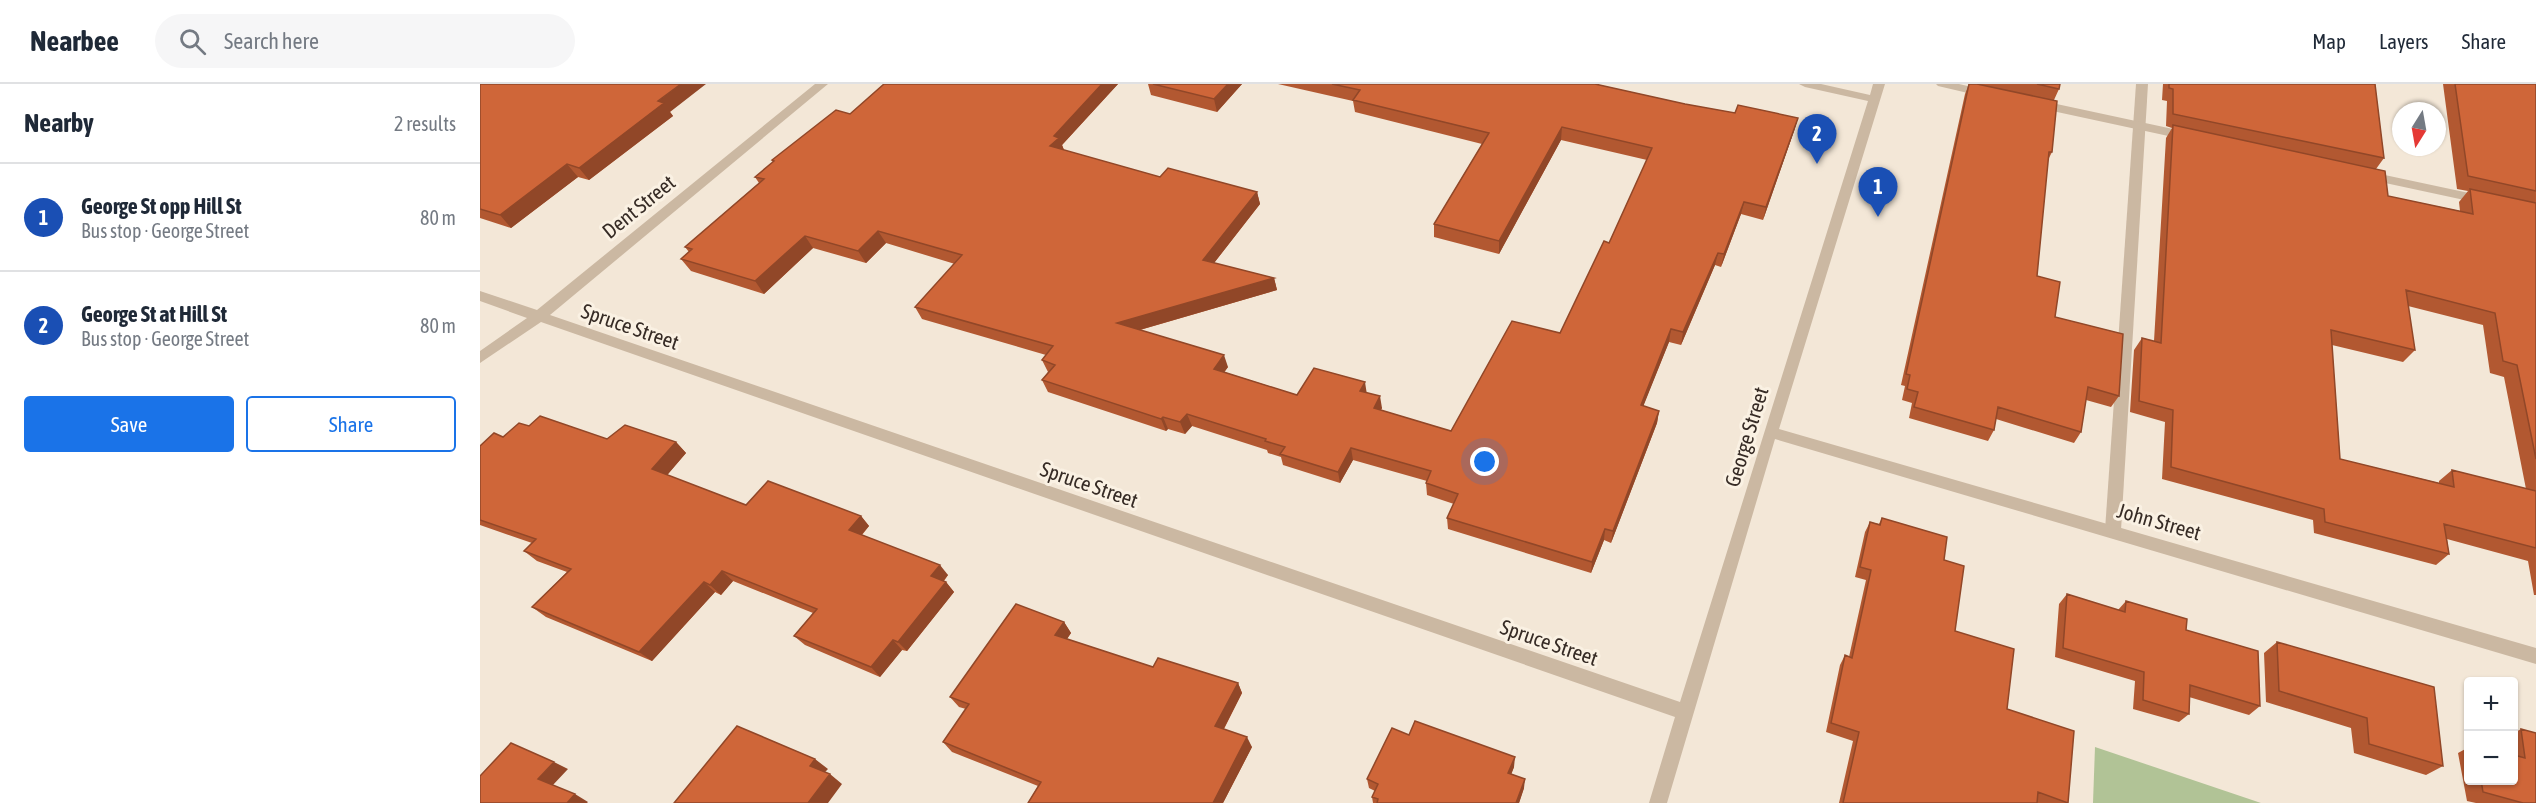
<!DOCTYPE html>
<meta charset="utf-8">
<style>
:root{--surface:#fff;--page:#f6f6f7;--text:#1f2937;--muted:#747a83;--line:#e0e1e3;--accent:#1a73e8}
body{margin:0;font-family:"Asap Condensed",sans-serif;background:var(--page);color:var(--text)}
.controls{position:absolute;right:18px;bottom:18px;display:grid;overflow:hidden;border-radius:6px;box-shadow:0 2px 4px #0004}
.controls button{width:54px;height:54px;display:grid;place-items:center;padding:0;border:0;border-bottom:2px solid var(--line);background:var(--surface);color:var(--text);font:30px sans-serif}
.compass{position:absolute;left:1912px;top:18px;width:54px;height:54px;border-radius:50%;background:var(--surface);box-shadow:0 2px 4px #0004;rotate:191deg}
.you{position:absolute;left:1005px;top:378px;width:21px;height:21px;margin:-15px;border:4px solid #fff;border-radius:50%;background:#1a73e8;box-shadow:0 0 0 9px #1a73e833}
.badge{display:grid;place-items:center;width:39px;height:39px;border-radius:50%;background:var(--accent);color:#fff;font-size:20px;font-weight:700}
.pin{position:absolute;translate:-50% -50px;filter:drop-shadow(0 2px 3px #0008)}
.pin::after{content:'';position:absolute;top:32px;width:21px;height:18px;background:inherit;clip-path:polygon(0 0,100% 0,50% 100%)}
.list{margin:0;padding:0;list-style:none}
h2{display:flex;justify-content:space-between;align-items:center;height:78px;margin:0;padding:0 24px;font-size:26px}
h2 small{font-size:20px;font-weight:400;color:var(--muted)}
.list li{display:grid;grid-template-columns:39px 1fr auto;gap:18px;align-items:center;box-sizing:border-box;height:108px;padding:0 24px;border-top:2px solid var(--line)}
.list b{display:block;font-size:22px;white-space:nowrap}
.list p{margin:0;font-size:20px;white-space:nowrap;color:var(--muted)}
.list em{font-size:20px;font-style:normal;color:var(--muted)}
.actions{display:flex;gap:12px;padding:18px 24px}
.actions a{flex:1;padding:14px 0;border:2px solid var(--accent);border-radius:6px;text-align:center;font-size:21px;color:var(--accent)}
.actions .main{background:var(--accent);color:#fff}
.icon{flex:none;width:33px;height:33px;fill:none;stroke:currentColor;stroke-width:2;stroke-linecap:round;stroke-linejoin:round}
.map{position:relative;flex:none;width:2056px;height:719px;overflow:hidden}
header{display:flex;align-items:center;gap:36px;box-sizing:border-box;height:84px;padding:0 30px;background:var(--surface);border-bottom:2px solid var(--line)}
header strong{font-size:28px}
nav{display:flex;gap:33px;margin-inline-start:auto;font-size:21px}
.search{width:420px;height:54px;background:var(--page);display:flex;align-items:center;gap:15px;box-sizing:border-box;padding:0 21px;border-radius:33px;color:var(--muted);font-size:22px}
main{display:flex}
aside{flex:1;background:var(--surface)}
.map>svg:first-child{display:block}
.green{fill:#b1c396}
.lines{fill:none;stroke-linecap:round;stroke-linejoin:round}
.lane{fill:#cbb8a2;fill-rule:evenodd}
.street{fill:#cbb8a2;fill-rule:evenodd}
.wall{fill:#b25831;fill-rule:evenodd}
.shaded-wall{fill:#914728}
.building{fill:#cf6639;stroke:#914728;stroke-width:1.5}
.labels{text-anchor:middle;stroke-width:6;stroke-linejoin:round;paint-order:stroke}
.street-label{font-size:21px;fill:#362b25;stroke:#faf1e3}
</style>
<header>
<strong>Nearbee</strong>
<div class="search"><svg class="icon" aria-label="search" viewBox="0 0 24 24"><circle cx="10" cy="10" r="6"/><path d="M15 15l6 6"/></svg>Search here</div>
<nav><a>Map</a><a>Layers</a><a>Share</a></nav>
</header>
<main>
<aside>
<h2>Nearby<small>2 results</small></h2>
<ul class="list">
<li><span class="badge" style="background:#1a4fb4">1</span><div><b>George St opp Hill St</b><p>Bus stop · George Street</p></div><em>80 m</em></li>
<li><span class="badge" style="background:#1a4fb4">2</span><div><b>George St at Hill St</b><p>Bus stop · George Street</p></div><em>80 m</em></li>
</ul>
<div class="actions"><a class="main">Save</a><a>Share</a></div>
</aside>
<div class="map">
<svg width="2056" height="719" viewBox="0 0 2056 719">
<rect width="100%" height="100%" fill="#f3e7d7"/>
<path class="green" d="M1615,663L1781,719H1613Z"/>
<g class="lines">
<path class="lane" d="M1656,0H1668L1641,446L1639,451L1633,453L1627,451L1625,446Z"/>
<path class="street" d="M335,0H348L70,231L1200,618L1388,17L1325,3L1319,0H1341L1390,11L1393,0H1405L1299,345L2056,564V580L1295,355L1187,719H1169L1195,633L61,238L0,279V267L47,234L0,217V207L57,226Z
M1456,0H1479L1509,7L1511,9L1505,13L1458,2Z
M1558,16L1707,48L1713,52L1707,56L1554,23V17Z
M1886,87L2003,112L2009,116L2003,120L1882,94L1880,91L1882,88Z"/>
</g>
<path class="wall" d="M0,0L190,28L193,32L109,96L98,93L31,144L0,134Z
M404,0H638L582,61L584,66L680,93L777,108L780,120L734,179L794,194L797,206L660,246L748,283L744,288L817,311L886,309L902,324L901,326L971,347L1080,249L1129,159L1167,76L1081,56L1019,170L954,153V140L1002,60L875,28L873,17L798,0H1115L1205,20L1255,29L1318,34L1314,47L1283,136L1261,130L1241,183L1235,181L1201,261L1189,258L1163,322L1179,327L1177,339L1131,459L1124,456L1111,489L968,445L967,434L974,420L947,411L946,399L947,397L873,376L860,399L803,381L801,373L788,369L787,366L712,342L705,350L688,345L686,347L568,308L562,296L568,288L562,276L566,271L442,235L435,223L475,180L406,159L386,179L333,164L284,210L211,187L201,175L209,168L205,163L279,99L275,93L293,78L292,76L370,30Z
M668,0H762L737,28L671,11Z
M1489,0H1580L1579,5L1574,16L1572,68L1568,76L1557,192L1575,233L1639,312L1631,323L1606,316L1601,348L1594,359L1516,335L1514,346L1508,357L1429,334L1432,319L1422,316L1425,302L1421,301L1485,10Z
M1683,0H1895L1904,74L1896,85L1908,112L1980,127L1979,118L1988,107L1977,105L1963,0H2056V511H2054L2048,477L1967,455L1969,470L1956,481L1834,449L1833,436L1682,395L1685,338L1650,328L1654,266L1662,254L1674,257L1686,54L1692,44L1686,42L1687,17L1682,16ZM1928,222L2003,241L2010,289L2024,293L2046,405L1972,386L1959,397V399L1860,375L1852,261L1923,278L1935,266Z
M49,342L127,355L196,358L206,369L187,391L266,421L381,432L389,442L382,451L468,491L464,497L466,498L474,508L427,567L422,566L400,593L325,561L314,552L333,529L253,497L241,511L235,508L172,577L66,533L52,523L87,488L57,477L44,467L52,459L0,441V362Z
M1402,434L1464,476L1475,547L1588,719H1359L1373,657L1346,648L1360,581L1365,571L1369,573L1386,496L1375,493L1385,448L1390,438L1399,440Z
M1587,510L1638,526L1646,517L1706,546L1780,622L1769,631L1709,613V630L1699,638L1653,625L1655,597L1575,573L1579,520Z
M584,538L591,549L587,555L673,583L758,599L762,609L744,645L772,663L743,719H548L558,702L472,668L463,658L486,625L479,623L470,613Z
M1797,558L1963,682L1946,691L1874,669L1871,644L1786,618L1784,569Z
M2041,645L2056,719H1996L1987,717L1978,669L1989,663V696H2034V649Z
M929,651L1034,683L1031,690L1044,704L1039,719H893L892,713L895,707L889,704L887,695Z"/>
<path class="shaded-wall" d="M201,0H226L190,28L193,32L109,96L99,84L178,17Z
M622,0H638L582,61L584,66L570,62L574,52Z
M748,0H762L737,28L734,15Z
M1318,34L1314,47L1283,136L1286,123Z
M1082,43L1081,56L1019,170V157Z
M87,80L98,93L31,144L20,131Z
M777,108L780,120L727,188L723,176Z
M1264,118L1261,130L1241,183L1244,170Z
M398,147L406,159L386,179L378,167Z
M325,152L333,164L284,210L275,197Z
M1238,169L1235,181L1201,261L1203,248Z
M794,194L797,206L642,251L637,239Z
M1191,245L1189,258L1159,333L1161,321Z
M744,271L748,283L738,297L734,285Z
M885,298L887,311L880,307Z
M900,312L902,324L895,336L894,324Z
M1179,327L1177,339L1131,459L1133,447Z
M707,330L712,342L705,350L700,338Z
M683,333L688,345L686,347L681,335Z
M196,358L206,369L183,396L172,385Z
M871,364L873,376L860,399L858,388Z
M381,432L389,442L377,456L369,446Z
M1125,445L1124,456L1111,489L1112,478Z
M460,481L468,491L459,502L451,492Z
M242,487L253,497L241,511L230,501Z
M224,498L235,508L172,577L159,568Z
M466,498L474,508L427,567L418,558Z
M584,538L591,549L582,562L575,551Z
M413,556L422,566L400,593L391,583Z
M758,599L762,609L740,652L735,642Z
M767,653L772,663L743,719H733Z
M1035,673L1034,683L1028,699V689Z
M335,675L348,685L342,691L330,682Z
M74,678L88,685L72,702L58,695Z
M350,690L362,700L348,719H328Z
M1045,695L1044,704L1039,719H1036Z
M95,710L108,718L107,719H87Z"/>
<path class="building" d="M0,0H201L178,17L184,19L99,84L87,80L20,131L0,125Z
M404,0H622L574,52L579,54L570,62L680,93L688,84L777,108L723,176L794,194L637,239L744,271L734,285L817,311L834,284L885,298L880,307L900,312L894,324L971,347L1032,237L1080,249L1124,157L1129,159L1172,64L1082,43L1019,157L954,140L1009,49L873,16L880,6L852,0H1115L1205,20L1255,29L1258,21L1318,34L1286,123L1264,118L1244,170L1238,169L1203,248L1191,245L1161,321L1179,327L1133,447L1125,445L1112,478L967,434L978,410L946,399L951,387L871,364L858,388L800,370L805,363L785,357L786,355L707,330L700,338L683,333L681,335L562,296L575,281L562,276L573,262L435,223L482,171L398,147L378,167L325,152L275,197L201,175L212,165L205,163L284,95L275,93L294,77L292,76L356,26L370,30Z
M673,0H748L734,15Z
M1489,0H1497L1577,17L1572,68H1569L1557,192L1580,198L1575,233L1643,250L1639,312L1608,303L1601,348L1518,323L1514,346L1434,323L1438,308L1427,305L1430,291L1426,290Z
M1557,0H1580L1579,5Z
M1689,0H1895L1904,74L1693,30V5L1689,4Z
M1975,0H2056V107L1988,92Z
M1693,41L1905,87L1908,112L1993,130L1990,105L2056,119V375L2037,281L2023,277L2015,229L1926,206L1935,266L1851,246L1860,375L1974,403L1972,386L2056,407V464L1964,440L1969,470L1845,438L1844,425L1691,383L1693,326L1659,317L1662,254L1681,259Z
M60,332L127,355L145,341L196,358L172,385L266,421L288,397L381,432L369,446L460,481L451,492L466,498L418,558L413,556L391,583L314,552L337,525L242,487L230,501L224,498L159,568L52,523L91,485L44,467L56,455L0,436V362L14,349L23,353L39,339L49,342Z
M1402,434L1467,453L1464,476L1484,482L1475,547L1534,565L1527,625L1594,647L1588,719L1558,708L1557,719H1363L1379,648L1351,639L1365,571L1372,574L1391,486L1380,483L1390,438L1400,441Z
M1587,510L1645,528L1646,517L1707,535L1706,546L1778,567L1780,622L1710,601L1709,630L1663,616L1664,588L1583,564Z
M536,520L584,538L575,551L673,583L678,574L758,599L735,642L767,653L733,719H548L561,698L463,658L489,620L470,613Z
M1797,558L1954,603L1963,682L1889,660L1887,634L1799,607Z
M935,637L1035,673L1028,689L1045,695L1036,719H897L898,715L892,713L898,700L887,695L912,644L929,651Z
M257,642L335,675L330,682L350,690L328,719H194Z
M2041,645L2056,649V719H2043L2003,708L2001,696H2034V671L2045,674Z
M31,659L74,678L58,695L95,710L87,719H0V692Z"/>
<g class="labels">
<g class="street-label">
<text transform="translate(159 123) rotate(-39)" y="7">Dent Street</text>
<text transform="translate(150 243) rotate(19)" y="7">Spruce Street</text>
<text transform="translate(1267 353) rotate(-73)" y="7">George Street</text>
<text transform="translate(609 401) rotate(19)" y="7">Spruce Street</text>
<text transform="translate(1679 438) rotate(16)" y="7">John Street</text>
<text transform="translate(1069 559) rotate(19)" y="7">Spruce Street</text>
</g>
</g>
</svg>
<div class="controls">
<button>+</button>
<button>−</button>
</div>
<svg class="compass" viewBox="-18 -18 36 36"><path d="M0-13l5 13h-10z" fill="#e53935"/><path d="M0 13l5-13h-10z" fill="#747a83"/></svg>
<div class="you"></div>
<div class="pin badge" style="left:1398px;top:133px;background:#1a4fb4">1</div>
<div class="pin badge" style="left:1337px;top:80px;background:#1a4fb4">2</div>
</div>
</main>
